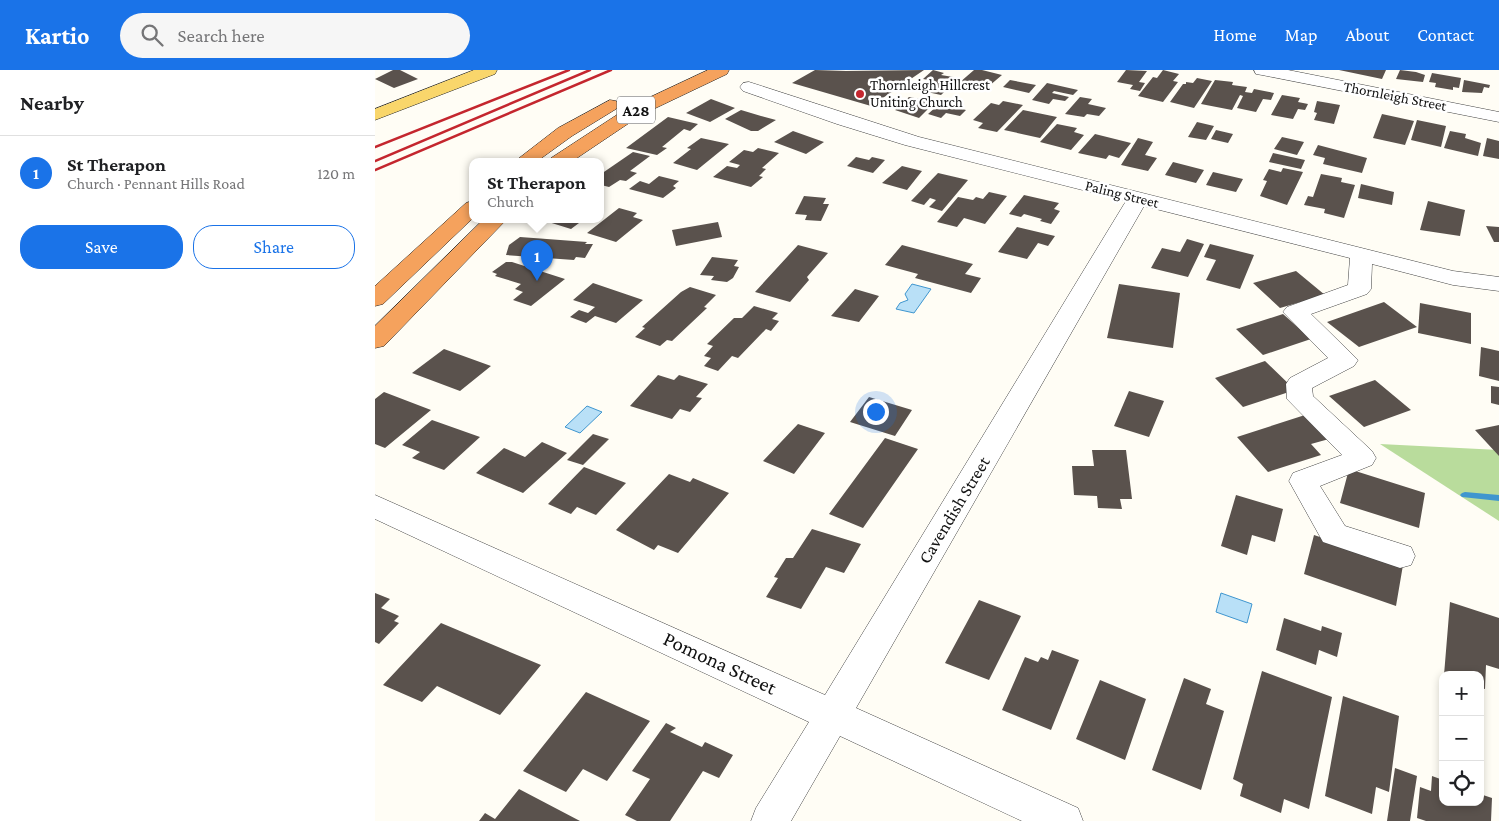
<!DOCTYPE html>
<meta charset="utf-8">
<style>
:root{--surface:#fff;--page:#f6f6f6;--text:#202124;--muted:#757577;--line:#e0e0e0;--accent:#1a73e8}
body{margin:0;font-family:"Crimson Pro",serif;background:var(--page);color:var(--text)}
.controls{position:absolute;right:15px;bottom:15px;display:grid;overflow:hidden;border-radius:10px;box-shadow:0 2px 8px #0003}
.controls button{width:45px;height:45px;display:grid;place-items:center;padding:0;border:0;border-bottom:1px solid var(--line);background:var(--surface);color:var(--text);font:25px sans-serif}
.you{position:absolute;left:500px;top:341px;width:18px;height:18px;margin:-12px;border:4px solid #fff;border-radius:50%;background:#1a73e8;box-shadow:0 0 0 8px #1a73e833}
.badge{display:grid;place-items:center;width:32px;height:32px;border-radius:50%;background:var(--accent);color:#fff;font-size:16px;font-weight:700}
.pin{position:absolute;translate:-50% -41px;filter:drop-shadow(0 1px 2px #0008)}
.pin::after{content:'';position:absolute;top:26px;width:18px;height:15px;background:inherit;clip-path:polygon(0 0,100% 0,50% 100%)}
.popup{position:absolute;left:94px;top:88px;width:135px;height:65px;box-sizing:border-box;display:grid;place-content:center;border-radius:10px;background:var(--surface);filter:drop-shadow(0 1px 4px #0005);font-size:16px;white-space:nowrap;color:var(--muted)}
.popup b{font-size:19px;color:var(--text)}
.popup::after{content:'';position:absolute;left:50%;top:100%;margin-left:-10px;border:10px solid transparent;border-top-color:var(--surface)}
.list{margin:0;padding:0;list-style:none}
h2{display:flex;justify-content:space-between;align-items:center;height:65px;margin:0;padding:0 20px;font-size:21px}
h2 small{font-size:16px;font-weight:400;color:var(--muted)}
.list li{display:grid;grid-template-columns:32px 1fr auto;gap:15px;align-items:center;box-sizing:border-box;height:75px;padding:0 20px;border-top:1px solid var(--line)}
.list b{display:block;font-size:19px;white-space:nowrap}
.list p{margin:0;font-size:16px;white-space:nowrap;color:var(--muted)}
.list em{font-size:16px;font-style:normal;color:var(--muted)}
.actions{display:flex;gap:10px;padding:15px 20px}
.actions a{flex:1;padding:11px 0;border:1px solid var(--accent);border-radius:20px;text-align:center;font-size:18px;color:var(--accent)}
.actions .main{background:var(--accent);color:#fff}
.icon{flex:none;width:28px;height:28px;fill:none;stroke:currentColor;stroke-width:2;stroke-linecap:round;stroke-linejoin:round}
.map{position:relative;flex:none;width:1124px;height:751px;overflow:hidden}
header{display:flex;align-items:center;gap:30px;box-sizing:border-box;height:70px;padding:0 25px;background:var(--accent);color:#fff}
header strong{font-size:24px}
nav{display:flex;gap:28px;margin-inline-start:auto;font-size:18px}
.search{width:350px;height:45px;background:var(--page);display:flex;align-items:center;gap:12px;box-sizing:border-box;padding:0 18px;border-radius:28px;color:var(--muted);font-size:19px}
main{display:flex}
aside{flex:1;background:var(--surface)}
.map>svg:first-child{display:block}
.forest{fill:#b9dc9c}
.water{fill:#b9e0f7;stroke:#3f96cf}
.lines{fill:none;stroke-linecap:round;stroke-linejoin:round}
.stream{fill:#3f96cf;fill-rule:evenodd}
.building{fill:#5a524d}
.minor-casing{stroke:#444;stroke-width:1}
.major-casing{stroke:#222;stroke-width:1}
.highway-casing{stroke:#222;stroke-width:1}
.minor{fill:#fff;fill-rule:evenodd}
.major{fill:#f9d66b;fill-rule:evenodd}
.highway{fill:#f5a25d;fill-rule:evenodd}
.rail{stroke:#c4262e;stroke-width:2.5}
.poi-dot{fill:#c4262e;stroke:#fff;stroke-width:2}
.labels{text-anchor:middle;stroke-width:5;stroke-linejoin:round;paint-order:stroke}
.far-poi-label{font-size:15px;fill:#111;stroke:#fff;text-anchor:start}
.far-street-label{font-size:15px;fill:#111;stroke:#fff}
.shield{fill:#fff;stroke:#585858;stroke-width:1}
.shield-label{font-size:16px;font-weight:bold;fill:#111}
.street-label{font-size:18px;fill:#111;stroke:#fff}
.near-street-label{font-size:21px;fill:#111;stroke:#fff}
</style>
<header>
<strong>Kartio</strong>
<div class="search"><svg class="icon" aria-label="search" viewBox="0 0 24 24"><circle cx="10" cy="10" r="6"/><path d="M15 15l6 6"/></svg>Search here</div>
<nav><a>Home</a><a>Map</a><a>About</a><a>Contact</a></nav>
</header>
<main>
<aside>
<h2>Nearby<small></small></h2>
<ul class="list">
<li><span class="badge">1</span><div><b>St Therapon</b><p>Church · Pennant Hills Road</p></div><em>120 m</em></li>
</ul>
<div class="actions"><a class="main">Save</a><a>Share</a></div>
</aside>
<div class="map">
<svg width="1124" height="751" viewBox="0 0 1124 751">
<rect width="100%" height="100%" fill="#fffdf5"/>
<path class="forest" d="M1005,374L1124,380V451Z"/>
<path class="water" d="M537,214L556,219L539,243L521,239L525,233L533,230L530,224Z
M212,336L227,342L205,363L190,357Z
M846,523L877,534L872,553L841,542Z"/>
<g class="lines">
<path class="stream" d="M1090,422L1124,425V431L1087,427L1085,425L1087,423Z"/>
</g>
<path class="building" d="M18,0H25L43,9L19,18L0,9Z
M440,0L471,1L549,0L496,36L417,13Z
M558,0L569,3L566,5L584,8L566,25L543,20L554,10L548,9Z
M599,0H607L627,5L614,16L602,13L598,16L584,13Z
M751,0L772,1L764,12L770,13L765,21L755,19L758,15L742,12Z
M788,0L804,4L798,11L803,12L788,32L763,26L778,7L782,8Z
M964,0H1011L1007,9Z
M1025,0L1041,2L1050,5L1048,12L1021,9Z
M1057,3L1086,8L1084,18L1078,17V20L1060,17L1061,13L1054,12Z
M822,8L837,11L819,38L795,32L808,14H811V12L818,13Z
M635,10L661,15L654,23L628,17Z
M840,10L858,12L857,15L872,17L870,22L877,23L879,19L899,23L896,30L888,29L881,42L862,38L868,26L865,25L857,40L826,34Z
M1089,10L1115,15L1114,18L1109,17L1107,23L1087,22Z
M672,13L703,20L698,25L679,21L677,23L694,27L690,31L678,29L674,34L657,30Z
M907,25L925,28L923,32L933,34L930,40L923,39L918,49L896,45Z
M534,27L560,32L544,48L520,40Z
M705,27L717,29L713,34L731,38L724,46L712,44L709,47L690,44Z
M336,29L360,38L335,52L311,43Z
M570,29L584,32L578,37L591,40L585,46L571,43L566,48L553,44Z
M628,31L648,35L622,62L603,58L608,53L598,50L616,33L624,35Z
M942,31L965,35L959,54L939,50L942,43L939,42Z
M366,40L386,46L401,50L383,61H376L350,49Z
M648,40L682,47L665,68L629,60Z
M1007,44L1039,51L1030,75L998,68Z
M293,47L323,54L315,61L309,59L287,77L292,78L282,85L251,78Z
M1042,50L1071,56L1066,77L1036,70Z
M822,52L839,56L831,70L813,67Z
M682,54L702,58L699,62L709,65L696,80L665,72Z
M841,60L858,64L853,73L836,69Z
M418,61L449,72L431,84L399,72Z
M1075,61L1091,64L1090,68L1106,73L1103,86L1069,78Z
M720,64L756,73L744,88L734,85L731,89L703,83Z
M907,67L929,72L922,85L899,79Z
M326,68L354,74L322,100L298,93L316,79L312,78Z
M763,68L778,72L770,85L782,88L773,101L746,95Z
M1112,68L1124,71V89L1108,86Z
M943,75L992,88L987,103L948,94L950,88L938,85Z
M383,78L404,83L387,98L391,99L384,106L388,107L376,117L338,107L352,96L362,98L365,95L354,92L369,80L378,82Z
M258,82L275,86L255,101L262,103L251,111L245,110L234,117L226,115V104Z
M898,83L930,90L926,99L894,92Z
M481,87L494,90L497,87L510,90L498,103L472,96Z
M798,92L829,100L821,113L790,105Z
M527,96L547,101L532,120L507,113Z
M908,98L928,102L912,135L885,126L892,111L888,110L894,99L906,102Z
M838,102L868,109L861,122L831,115Z
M563,103L593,110L567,141L554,137L561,130L555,128L549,135L536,131Z
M946,104L967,108L966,112L980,115L969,148L949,143L950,139L929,135L933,126L938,127Z
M284,106L304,111L298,116L301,118L288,128L254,119L265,111L274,114Z
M986,114L1019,122L1017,135L983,128Z
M614,122L632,126L610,154L589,148L582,157L562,152L583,127L598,130L601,127L608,129Z
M649,125L684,133L679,139L685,141L676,154L665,151L667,149L649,144L646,147L634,144Z
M429,126L451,128L448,134H454L446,151L430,150L432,145L420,144Z
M1053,131L1090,140L1085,166L1045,160Z
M244,138L262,143L258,147L268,150L241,172L212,163Z
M167,150H208L196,159Z
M343,152L347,167L301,176L297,160Z
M1111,156L1124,157V172H1119Z
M642,157L680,166L673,176L663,173L652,189L623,182Z
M145,167L212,172L210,174H218L210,188L201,187L199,190L131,185L134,175Z
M812,169L829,174L813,207L776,198L787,178L805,182Z
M835,174L879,185L865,219L831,210L841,190L829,187Z
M423,175L453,183L432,207L434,210L415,232L380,222Z
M527,175L598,194L590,204L606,208L596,223L540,208L543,204L510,195Z
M337,187L363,190L359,196L364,197L358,208L352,212L336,210L339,206L325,205Z
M131,192H137L190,209L156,236L138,230L148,222L140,219L146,214L120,206L122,204L117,202Z
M921,201L950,225L905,238L878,213Z
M218,213L268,230L241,253L220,246L211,253L195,247L204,240L213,243L220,237L198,230Z
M744,214L805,223L798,278L732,268Z
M315,217L341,225L329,237L332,238L297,271L292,270L285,276L260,267L270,258L267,257L306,222Z
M480,219L504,226L484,252L456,246Z
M1009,232L1042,257L984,277L952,252Z
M1045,233L1096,243V274L1043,263Z
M379,236L403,243L397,249L404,251L396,261L391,259L363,288L357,286L343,301L329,296L336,288L329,286L338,276L332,274L359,248H367Z
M908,244L936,269L888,285L861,259Z
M1106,277L1124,281V311L1104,306Z
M69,279L116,296L85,321L37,303Z
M890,291L920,320L868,337L840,308Z
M283,305L299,310L304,305L333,314L321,327L327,328L315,342L305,339L297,349L255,336Z
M1000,310L1036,340L989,357L954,326Z
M1116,316L1124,317V335L1116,333Z
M754,321L789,331L774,367L739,356Z
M9,322L56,340L10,378L0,374V329Z
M494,327L537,340L520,366L475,352Z
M930,345L954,369L936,374L946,385L893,402L862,367Z
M57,350L105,367L69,400L37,388L45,382L27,375Z
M423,354L450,363L419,404L388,391Z
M1124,355V386L1100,360Z
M218,364L234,369L208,395L192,390Z
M510,368L543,379L488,458L454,444Z
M167,372L192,383L148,423L101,403L129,378L150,387Z
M717,380H751L757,429H745L747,439L723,438L722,426L699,425L697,396H719Z
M209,397L251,413L221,445L202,437L196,444L173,434Z
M974,399L1050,423L1044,458L965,433Z
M294,404L315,412L318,408L354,423L303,483L283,475L279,480L241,460Z
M861,425L908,439L900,472L877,465L872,485L846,476Z
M437,459L486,474L469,503L451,497L426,539L391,527L403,508L399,507L411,488H418Z
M939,465L1028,495L1021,536L929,504Z
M0,523L15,529L6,538L24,546L19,551L24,553L4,574L0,572Z
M604,530L646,546L614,610L570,593Z
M1075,532L1124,548V599L1111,595L1110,619L1105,618V605H1069Z
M909,548L946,561L947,556L967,563L962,587L944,580L941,595L901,580Z
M66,553L166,595L125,645L62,616L47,632L8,615Z
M677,580L704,590L676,660L627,640L650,587L663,592L666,587L673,590Z
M887,601L957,627L934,739L909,729L906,743L865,726L868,714L858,709Z
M809,608L836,619L831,634L849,641L826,720L777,700Z
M725,610L771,629L750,690L701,669Z
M211,622L275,651L232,711L208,699L191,722L148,701Z
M968,626L1024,646L1014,722L1001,717L997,744L950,726Z
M291,653L301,658L295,662L327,677L330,672L358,685L344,708L328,701L295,751H262L250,745L275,709L257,701Z
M1020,698L1042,706L1035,751H1012Z
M1057,706L1068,710V732H1105V724L1117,728L1116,751H1051L1042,748L1045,717L1056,721Z
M144,719L205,751H104L110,743L120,749Z"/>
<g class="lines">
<defs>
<path id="minor" d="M879,0H913L1124,42V52L887,5L881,4Z
M374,12L544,67L1078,201L1124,207V221L1078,215L997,194L996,219L992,224L936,244L983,290L979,296L937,318L938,326L997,381L1001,388L997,395L945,416L970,456L1036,477L1040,486L1036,495L1025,498L948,472L914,411L918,403L967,385L912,329L911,314L915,308L953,288L908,242L912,237L973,215L975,188L769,136L481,638L703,738L708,751H647L465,666L416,751H376L381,738L434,652L0,449V425L450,625L751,131L530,75L462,54L368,21L365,17L368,13Z"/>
<path id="major" d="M99,0H122L120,4L0,50V39Z"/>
<path id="highway" d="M333,0H354L352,4L266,45L196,92H173L176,88L254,37Z
M235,30L241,31L244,35L241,39L197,66L161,92H139L183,58Z
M98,131V148L8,234L0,236V216L91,133Z
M108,150H131L9,276L0,278V256Z"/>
</defs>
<use href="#minor" class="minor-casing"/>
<use href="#major" class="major-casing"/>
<use href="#highway" class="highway-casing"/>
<use href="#minor" class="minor"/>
<use href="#major" class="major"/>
<use href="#highway" class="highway"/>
<path class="rail" d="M0,77L194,0
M0,91L215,0
M0,100L236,0"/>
</g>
<circle class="poi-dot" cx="485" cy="24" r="5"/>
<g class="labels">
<g class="far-poi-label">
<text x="495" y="20">Thornleigh Hillcrest<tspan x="495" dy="17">Uniting Church</tspan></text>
</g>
<g class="far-street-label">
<text transform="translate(1020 26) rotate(11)" y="5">Thornleigh Street</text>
<text transform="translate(747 124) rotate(14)" y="5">Paling Street</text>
</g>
<rect class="shield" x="242" y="26.5" width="38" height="27" rx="4"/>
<g class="shield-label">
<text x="261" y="46">A28</text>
</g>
<g class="street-label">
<text transform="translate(579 440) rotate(-59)" y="6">Cavendish Street</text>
</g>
<g class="near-street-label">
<text transform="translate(345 593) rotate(25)" y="7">Pomona Street</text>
</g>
</g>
</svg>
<div class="controls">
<button>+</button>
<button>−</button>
<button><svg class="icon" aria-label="locate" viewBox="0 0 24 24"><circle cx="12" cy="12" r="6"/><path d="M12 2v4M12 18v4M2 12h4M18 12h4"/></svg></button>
</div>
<div class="you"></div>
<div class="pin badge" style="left:162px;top:211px">1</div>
<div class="popup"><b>St Therapon</b>Church</div>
</div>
</main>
